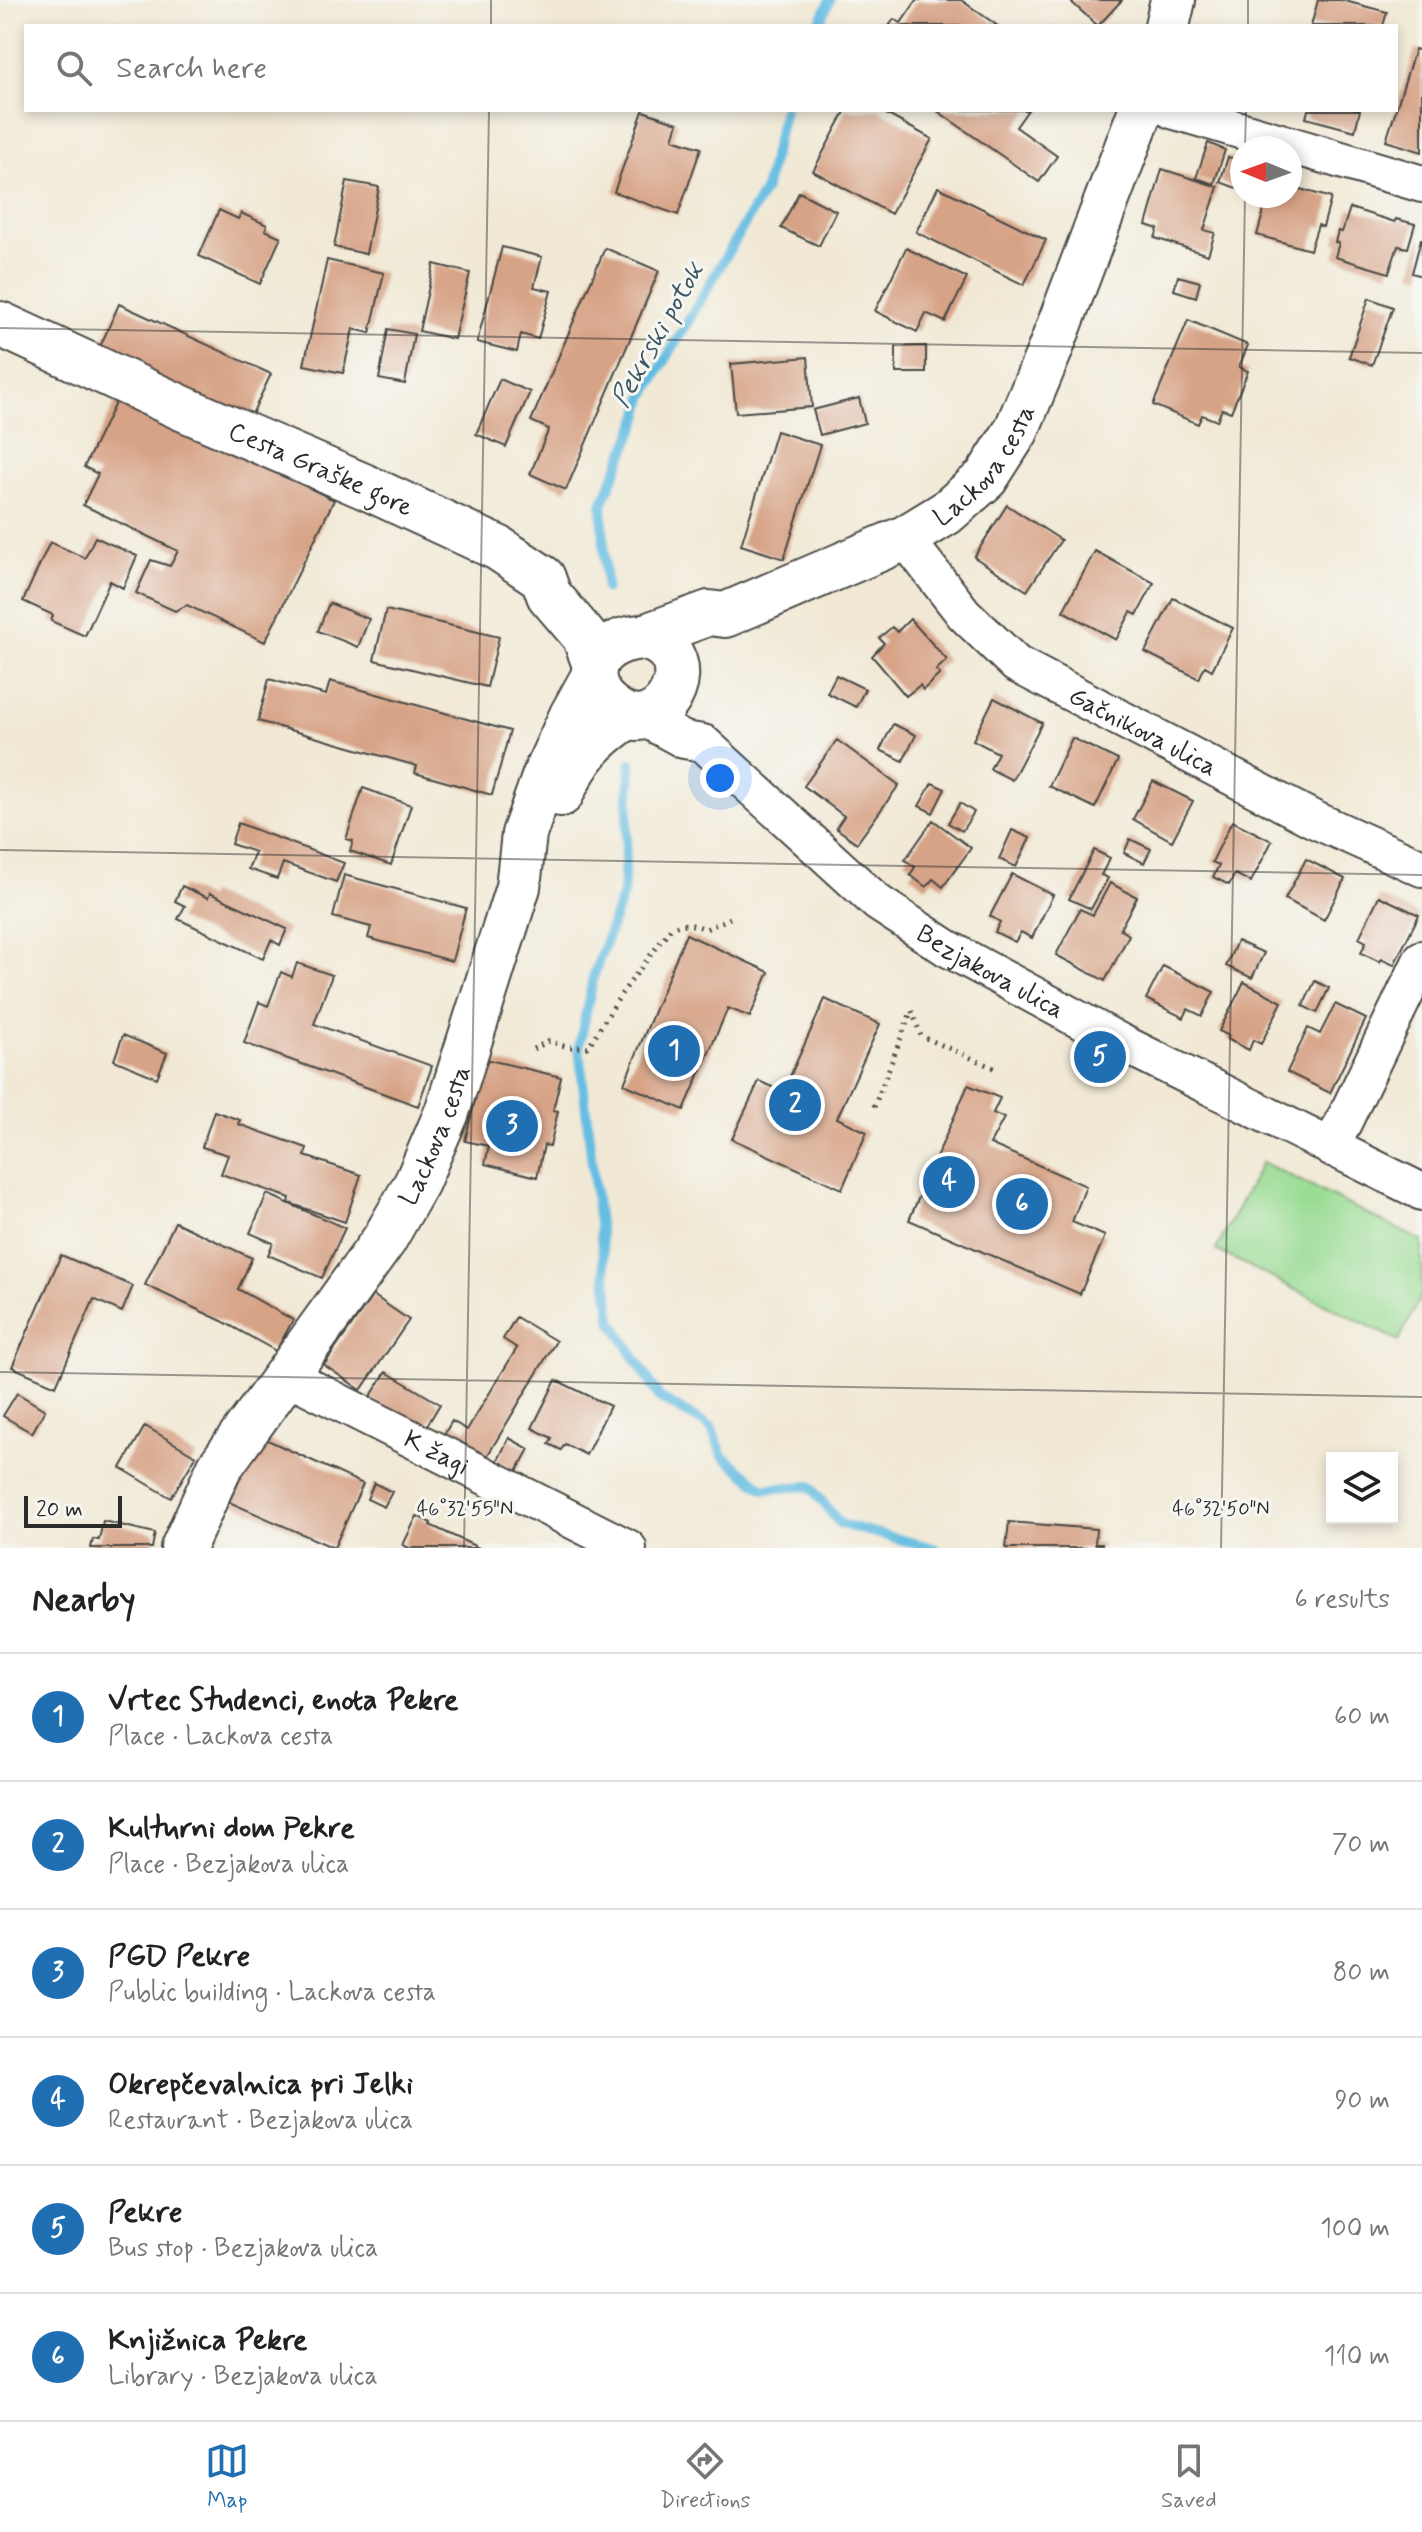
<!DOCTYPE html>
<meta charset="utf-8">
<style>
:root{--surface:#fff;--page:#f2f2f2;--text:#222;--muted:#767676;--line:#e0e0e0;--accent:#1f6fb2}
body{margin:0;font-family:Mynerve,sans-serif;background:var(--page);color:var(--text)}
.controls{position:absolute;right:24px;bottom:24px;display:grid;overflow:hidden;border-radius:0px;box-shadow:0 4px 12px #0003}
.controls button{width:72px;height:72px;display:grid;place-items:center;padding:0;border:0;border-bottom:2px solid var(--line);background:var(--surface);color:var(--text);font:40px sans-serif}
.compass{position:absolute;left:1230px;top:136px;width:72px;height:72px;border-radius:50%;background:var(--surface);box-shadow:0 4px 12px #0003;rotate:271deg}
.scale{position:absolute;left:24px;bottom:20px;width:98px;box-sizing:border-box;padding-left:8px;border:4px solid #2b2b2b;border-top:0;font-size:22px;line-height:28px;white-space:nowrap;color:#2b2b2b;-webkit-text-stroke:6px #f6f6f2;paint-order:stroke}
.you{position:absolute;left:720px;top:778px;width:28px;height:28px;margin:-20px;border:6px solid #fff;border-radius:50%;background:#1a73e8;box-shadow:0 0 0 12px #1a73e833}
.badge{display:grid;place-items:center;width:52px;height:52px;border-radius:50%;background:var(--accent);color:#fff;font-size:26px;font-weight:700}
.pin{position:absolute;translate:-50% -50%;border:4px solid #fff;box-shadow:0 2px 8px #0006}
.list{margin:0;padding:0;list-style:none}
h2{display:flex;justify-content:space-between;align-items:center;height:104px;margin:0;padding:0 32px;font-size:34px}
h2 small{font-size:26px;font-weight:400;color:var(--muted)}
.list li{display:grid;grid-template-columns:52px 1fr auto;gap:24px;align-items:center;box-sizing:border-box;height:128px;padding:0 32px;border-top:2px solid var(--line)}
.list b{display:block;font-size:30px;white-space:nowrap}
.list p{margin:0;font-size:26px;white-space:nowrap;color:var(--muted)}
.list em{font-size:26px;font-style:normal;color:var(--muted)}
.icon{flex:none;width:44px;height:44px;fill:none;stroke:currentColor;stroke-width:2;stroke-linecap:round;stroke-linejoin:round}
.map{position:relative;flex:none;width:1422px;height:1548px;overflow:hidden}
.search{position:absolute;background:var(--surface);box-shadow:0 4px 12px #0003;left:24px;right:24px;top:24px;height:88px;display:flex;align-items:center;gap:20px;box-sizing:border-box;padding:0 28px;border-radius:0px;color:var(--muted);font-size:30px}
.sheet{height:872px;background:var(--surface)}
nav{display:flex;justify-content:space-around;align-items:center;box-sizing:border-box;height:112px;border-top:2px solid var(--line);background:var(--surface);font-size:22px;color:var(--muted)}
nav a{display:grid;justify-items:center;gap:4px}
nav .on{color:var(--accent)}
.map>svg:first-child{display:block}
.green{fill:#99dc93;stroke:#62845f;stroke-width:2}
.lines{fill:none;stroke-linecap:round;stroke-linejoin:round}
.stream{stroke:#65bde2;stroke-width:10}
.building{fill:#d7a386}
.street-casing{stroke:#494844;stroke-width:40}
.secondary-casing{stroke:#494844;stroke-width:48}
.path{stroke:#494844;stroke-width:5;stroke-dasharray:2 6;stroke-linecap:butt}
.street{stroke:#fff;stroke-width:36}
.secondary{stroke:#fff;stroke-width:44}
.ticks{fill:none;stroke:#2b2b2b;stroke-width:2;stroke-opacity:0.45}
.labels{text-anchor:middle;stroke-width:6;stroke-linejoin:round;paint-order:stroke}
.street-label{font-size:26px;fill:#2b2b2b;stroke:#f6f6f2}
.water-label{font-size:28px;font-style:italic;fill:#3c5762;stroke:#f6f6f2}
.ticks-label{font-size:20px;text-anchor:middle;fill:#2b2b2b;stroke:#f6f6f2;stroke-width:6;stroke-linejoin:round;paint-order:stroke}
</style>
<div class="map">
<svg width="1422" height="1548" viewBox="0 0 1422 1548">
<rect width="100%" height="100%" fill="#f6f6f2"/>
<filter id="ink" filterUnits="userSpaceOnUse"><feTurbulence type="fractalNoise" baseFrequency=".0125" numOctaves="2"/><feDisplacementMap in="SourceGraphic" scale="16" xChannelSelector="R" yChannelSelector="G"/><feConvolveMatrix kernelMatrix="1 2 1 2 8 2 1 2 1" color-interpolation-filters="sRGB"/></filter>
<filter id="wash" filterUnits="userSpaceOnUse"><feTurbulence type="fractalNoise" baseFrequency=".006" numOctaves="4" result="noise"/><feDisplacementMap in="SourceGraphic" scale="32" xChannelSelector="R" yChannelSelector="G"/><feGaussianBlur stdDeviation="1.8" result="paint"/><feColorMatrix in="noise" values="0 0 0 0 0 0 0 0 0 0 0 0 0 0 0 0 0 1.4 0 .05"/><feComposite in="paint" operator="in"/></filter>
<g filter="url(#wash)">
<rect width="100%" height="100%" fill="#f1e9d5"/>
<path class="green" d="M1262,1162L1422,1241V1293L1399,1341L1216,1250Z"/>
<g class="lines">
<path class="stream" d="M818,26L830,0
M606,589L602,504L639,418L644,397L765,189L784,110
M631,763L623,894L594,974L579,1047L597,1208L612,1321L660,1398L711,1427L723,1456L764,1489L810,1486L840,1524L934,1548"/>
</g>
<g id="blocks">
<path class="building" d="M917,0H961L998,26H889L894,19L901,23Z
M1069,0H1122L1098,26Z
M1318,0H1341L1387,12L1383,26H1311Z
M1415,49L1422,51V152L1386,141Z
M846,110H879L932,139L891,214L813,171Z
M936,110H1028L1016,127L1057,156L1039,182Z
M1308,110H1360L1355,131L1306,118Z
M643,111L678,123L673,139L701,148L678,215L614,192Z
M1208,143L1225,150L1214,184L1196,178Z
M1228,157L1242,161V190L1220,182Z
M1162,169L1218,187L1204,230L1215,233L1208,255L1155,238L1158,229L1146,225Z
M347,181L379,187L366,254L334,247Z
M1290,186L1331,198L1323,227L1318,225L1310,250L1257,235L1268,196H1290Z
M938,187L1046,240L1024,285L916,232Z
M799,192L836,211L819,246L781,228Z
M1350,208L1395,222L1396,219L1415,224L1408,248L1398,246L1389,273L1335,257L1339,243L1335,242L1338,231L1342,232Z
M219,210L238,219L241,213L267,225L265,230L281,237L260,284L199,256Z
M1421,239H1422V276L1412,273Z
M502,247L542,257L534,287L551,291L538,339L521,334L517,352L477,342Z
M605,248L659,271L566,490L530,474L549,429L531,421Z
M906,248L967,278L945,322L926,313L917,332L875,311Z
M327,260L384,273L370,333L353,329L343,373L304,365Z
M434,264L470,273L454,339L419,331Z
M1178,276L1200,282L1196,297L1174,290Z
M1369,298L1393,307L1372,365L1349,357Z
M119,304L271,374L246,427L95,358Z
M1188,320L1248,345L1239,367L1248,371L1231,412L1222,409L1217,421L1202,415L1198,424L1153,405Z
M388,329L414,334L405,384L379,379Z
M926,346V373H896V347Z
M808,357L812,407L736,413L731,364Z
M500,379L530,392L506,447L476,434Z
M119,395L334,500L265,642L187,605L175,611L136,593L151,560L170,566L178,551L83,505L98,474L84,467Z
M859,398L865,423L820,435L813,410Z
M776,431L820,445L784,559L741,545Z
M1007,505L1061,540L1027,591L974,557Z
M95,537L137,556L123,588L110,581L85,636L51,621L53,615L23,601L50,542L85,558Z
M1095,551L1154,583L1137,615L1131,612L1116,640L1063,611Z
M1173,598L1233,628L1212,670L1205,666L1199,679L1145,652Z
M329,603L369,619L358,647L318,631Z
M386,610L499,637L487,687L374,660Z
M910,619L947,660L936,670L940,674L923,690L920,685L906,696L872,656L884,643L879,638L892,627L897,632Z
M836,675L865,689L856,707L827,693Z
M269,679L326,695L330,681L510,731L492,795L415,773L417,766L258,721Z
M994,698L1042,723L1012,780L990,769L998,753L973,740Z
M893,724L916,735L903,761L880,750Z
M1072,738L1118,760L1095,808L1049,786Z
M837,740L899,785L857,843L836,828L844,816L804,786Z
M1153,781L1193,801L1172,841L1133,819Z
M932,783L945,789L933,813L919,806Z
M363,788L411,805L391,865L350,851L353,841L346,839Z
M960,803L974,812L962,831L948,823Z
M933,820L971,848L943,887L933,879L926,887L910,875L915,867L905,860Z
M1232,821L1272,841L1251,882L1235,874L1229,885L1213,877L1219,865L1212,862Z
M238,823L344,863L336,882L283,863L277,879L248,869L255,852L231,844Z
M1012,830L1030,838L1016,867L999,859Z
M1130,839L1151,849L1144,863L1124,853Z
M1094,850L1110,858L1101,875L1108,878L1091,909L1069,899Z
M1306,859L1345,879L1324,920L1285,899Z
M1012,874L1053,895L1032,938L1021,932L1015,942L995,932L1000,922L990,916Z
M344,875L466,908L452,961L368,938L371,927L333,917Z
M1110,883L1137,897L1120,929L1129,935L1105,981L1056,955L1080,909L1093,915Z
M182,886L208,898L210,893L287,929L280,945L271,940L263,959L178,919L185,906L175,901Z
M1379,896L1419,915L1394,965L1381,959L1380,962L1361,953L1366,942L1359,938Z
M686,934L769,972L750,1017L728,1008L684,1110L624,1084Z
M1237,941L1264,953L1252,978L1226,966Z
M297,963L332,975L314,1024L432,1066L418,1106L244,1043L259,1002L268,1006L281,972L292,977Z
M1163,966L1214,992L1202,1016L1188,1009L1184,1018L1146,999Z
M1315,981L1329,988L1317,1013L1303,1006Z
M1244,982L1282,1002L1261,1044L1253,1040L1249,1050L1227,1039L1229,1036L1219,1031Z
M825,999L880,1024L837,1118L867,1132L842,1189L732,1139L759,1081L783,1092Z
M1335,1004L1366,1019L1330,1093L1287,1072L1308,1028L1320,1034Z
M123,1035L167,1053L157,1078L114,1060Z
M485,1059L561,1077L553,1110L558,1111L550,1146L544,1145L537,1177L485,1164L489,1146L465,1141Z
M968,1085L1000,1098L993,1113L1004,1118L990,1144L1086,1186L1072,1222L1105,1236L1080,1294L909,1220Z
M214,1111L240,1120L238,1124L307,1148L305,1156L361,1175L345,1222L289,1203L290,1198L221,1174L228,1155L202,1147Z
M267,1194L345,1228L322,1278L268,1255L273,1243L250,1233Z
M175,1222L252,1258L238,1289L293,1320L276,1351L222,1321L145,1285Z
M61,1255L133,1286L122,1312L94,1299L56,1386L12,1367Z
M373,1295L409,1320L361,1390L324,1365Z
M516,1317L556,1341L483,1463L442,1438L452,1421L467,1430L517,1348L503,1339Z
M386,1372L440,1404L424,1431L369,1399Z
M556,1380L610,1406L586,1455L565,1444L561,1450L549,1444L552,1438L532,1428Z
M17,1393L45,1410L32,1433L3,1416Z
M145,1426L196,1456L171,1498L121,1468Z
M259,1436L363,1484L334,1548L229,1502Z
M509,1438L529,1449L517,1471L497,1462Z
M374,1483L392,1492L384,1507L367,1499Z
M417,1516L431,1523L430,1525L479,1548H409L403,1545Z
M103,1521L155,1533L152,1548H91L93,1539L99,1540Z
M1009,1522L1096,1529L1095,1544H1102V1548H1006Z"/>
</g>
</g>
<g filter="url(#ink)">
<use href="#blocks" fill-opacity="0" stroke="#494844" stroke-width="2"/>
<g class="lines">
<defs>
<g id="street">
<path d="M1172,110L1422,184"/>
<path id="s1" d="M905,538L964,614L1016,664L1313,819L1422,868"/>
<path id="s2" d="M642,717L684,740L703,743L878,903L947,948L1120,1042L1422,1192"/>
<path d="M1331,1148L1422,959"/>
<path id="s3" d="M287,1376L628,1548"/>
</g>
<g id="secondary">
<path d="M1167,26L1173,0"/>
<path id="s4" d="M0,324L182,408L366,487L498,548L543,578L549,595L584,636L595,665"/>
<path id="s5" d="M643,637L709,613L725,615L905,538L946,513L986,478L1016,431L1050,350L1141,110"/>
<path d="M643,637C648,639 656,641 660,644C699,669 661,736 620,713C611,707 603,702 598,692C582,657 613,639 643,637Z"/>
<path d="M561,794C578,758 593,739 627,717"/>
<path id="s6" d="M183,1548L219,1468L384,1240L417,1182L447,1112L518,887L524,834L546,772L572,715L593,677"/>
</g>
</defs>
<use href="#street" class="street-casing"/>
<use href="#secondary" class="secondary-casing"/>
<path class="path" d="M912,1011L921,1036L994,1068
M533,1049L549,1041L568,1047H588L622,993L671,928C684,922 692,924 706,929L730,918
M874,1107L911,1012"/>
<use href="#street" class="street"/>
<use href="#secondary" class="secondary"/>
</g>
</g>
<path class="ticks" d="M491,26V0M1248,26V0M1245,148L1246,110M0,328L1422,353M0,850L1422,875M0,1372L1422,1397M464,1548L489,110M1221,1548L1245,196"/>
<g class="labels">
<g class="street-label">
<text dy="9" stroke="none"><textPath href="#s5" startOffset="392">Lackova cesta</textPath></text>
<text dy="9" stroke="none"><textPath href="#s4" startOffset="352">Cesta Graške gore</textPath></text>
<text dy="9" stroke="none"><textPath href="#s1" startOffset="312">Gačnikova ulica</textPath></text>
<text dy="9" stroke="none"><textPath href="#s2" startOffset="436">Bezjakova ulica</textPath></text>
<text dy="9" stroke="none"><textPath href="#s6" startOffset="486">Lackova cesta</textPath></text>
<text dy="9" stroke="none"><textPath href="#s3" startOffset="168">K žagi</textPath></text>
</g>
<g class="water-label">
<text transform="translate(656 334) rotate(-61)" y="10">Pekrski potok</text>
</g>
</g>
<g class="ticks-label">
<text x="465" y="1515">46°32'55"N</text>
<text x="1221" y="1515">46°32'50"N</text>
</g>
</svg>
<div class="controls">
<button><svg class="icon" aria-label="layers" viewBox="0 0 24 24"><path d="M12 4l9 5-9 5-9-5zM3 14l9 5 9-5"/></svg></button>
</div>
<svg class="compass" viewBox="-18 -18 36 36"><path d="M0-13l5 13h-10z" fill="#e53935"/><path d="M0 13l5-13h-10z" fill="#767676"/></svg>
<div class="scale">20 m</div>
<div class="you"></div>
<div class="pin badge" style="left:674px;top:1051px">1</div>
<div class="pin badge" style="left:795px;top:1105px">2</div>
<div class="pin badge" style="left:512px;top:1126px">3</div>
<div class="pin badge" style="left:949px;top:1182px">4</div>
<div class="pin badge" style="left:1100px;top:1057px">5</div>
<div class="pin badge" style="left:1022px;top:1204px">6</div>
<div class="search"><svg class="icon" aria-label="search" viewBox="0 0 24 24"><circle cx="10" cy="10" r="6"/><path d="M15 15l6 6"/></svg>Search here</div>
</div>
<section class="sheet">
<h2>Nearby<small>6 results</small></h2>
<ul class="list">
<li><span class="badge">1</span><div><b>Vrtec Studenci, enota Pekre</b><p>Place · Lackova cesta</p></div><em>60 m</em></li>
<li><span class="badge">2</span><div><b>Kulturni dom Pekre</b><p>Place · Bezjakova ulica</p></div><em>70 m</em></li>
<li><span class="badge">3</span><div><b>PGD Pekre</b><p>Public building · Lackova cesta</p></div><em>80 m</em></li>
<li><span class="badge">4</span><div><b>Okrepčevalnica pri Jelki</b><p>Restaurant · Bezjakova ulica</p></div><em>90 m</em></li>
<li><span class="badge">5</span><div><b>Pekre</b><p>Bus stop · Bezjakova ulica</p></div><em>100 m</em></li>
<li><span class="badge">6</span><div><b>Knjižnica Pekre</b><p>Library · Bezjakova ulica</p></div><em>110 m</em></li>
</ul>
</section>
<nav>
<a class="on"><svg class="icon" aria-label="map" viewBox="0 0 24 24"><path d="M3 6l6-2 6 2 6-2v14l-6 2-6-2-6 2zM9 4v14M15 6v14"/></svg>Map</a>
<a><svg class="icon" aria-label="directions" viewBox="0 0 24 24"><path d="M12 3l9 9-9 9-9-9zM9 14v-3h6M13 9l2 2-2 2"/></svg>Directions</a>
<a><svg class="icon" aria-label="saved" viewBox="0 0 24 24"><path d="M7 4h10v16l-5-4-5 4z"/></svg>Saved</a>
</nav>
